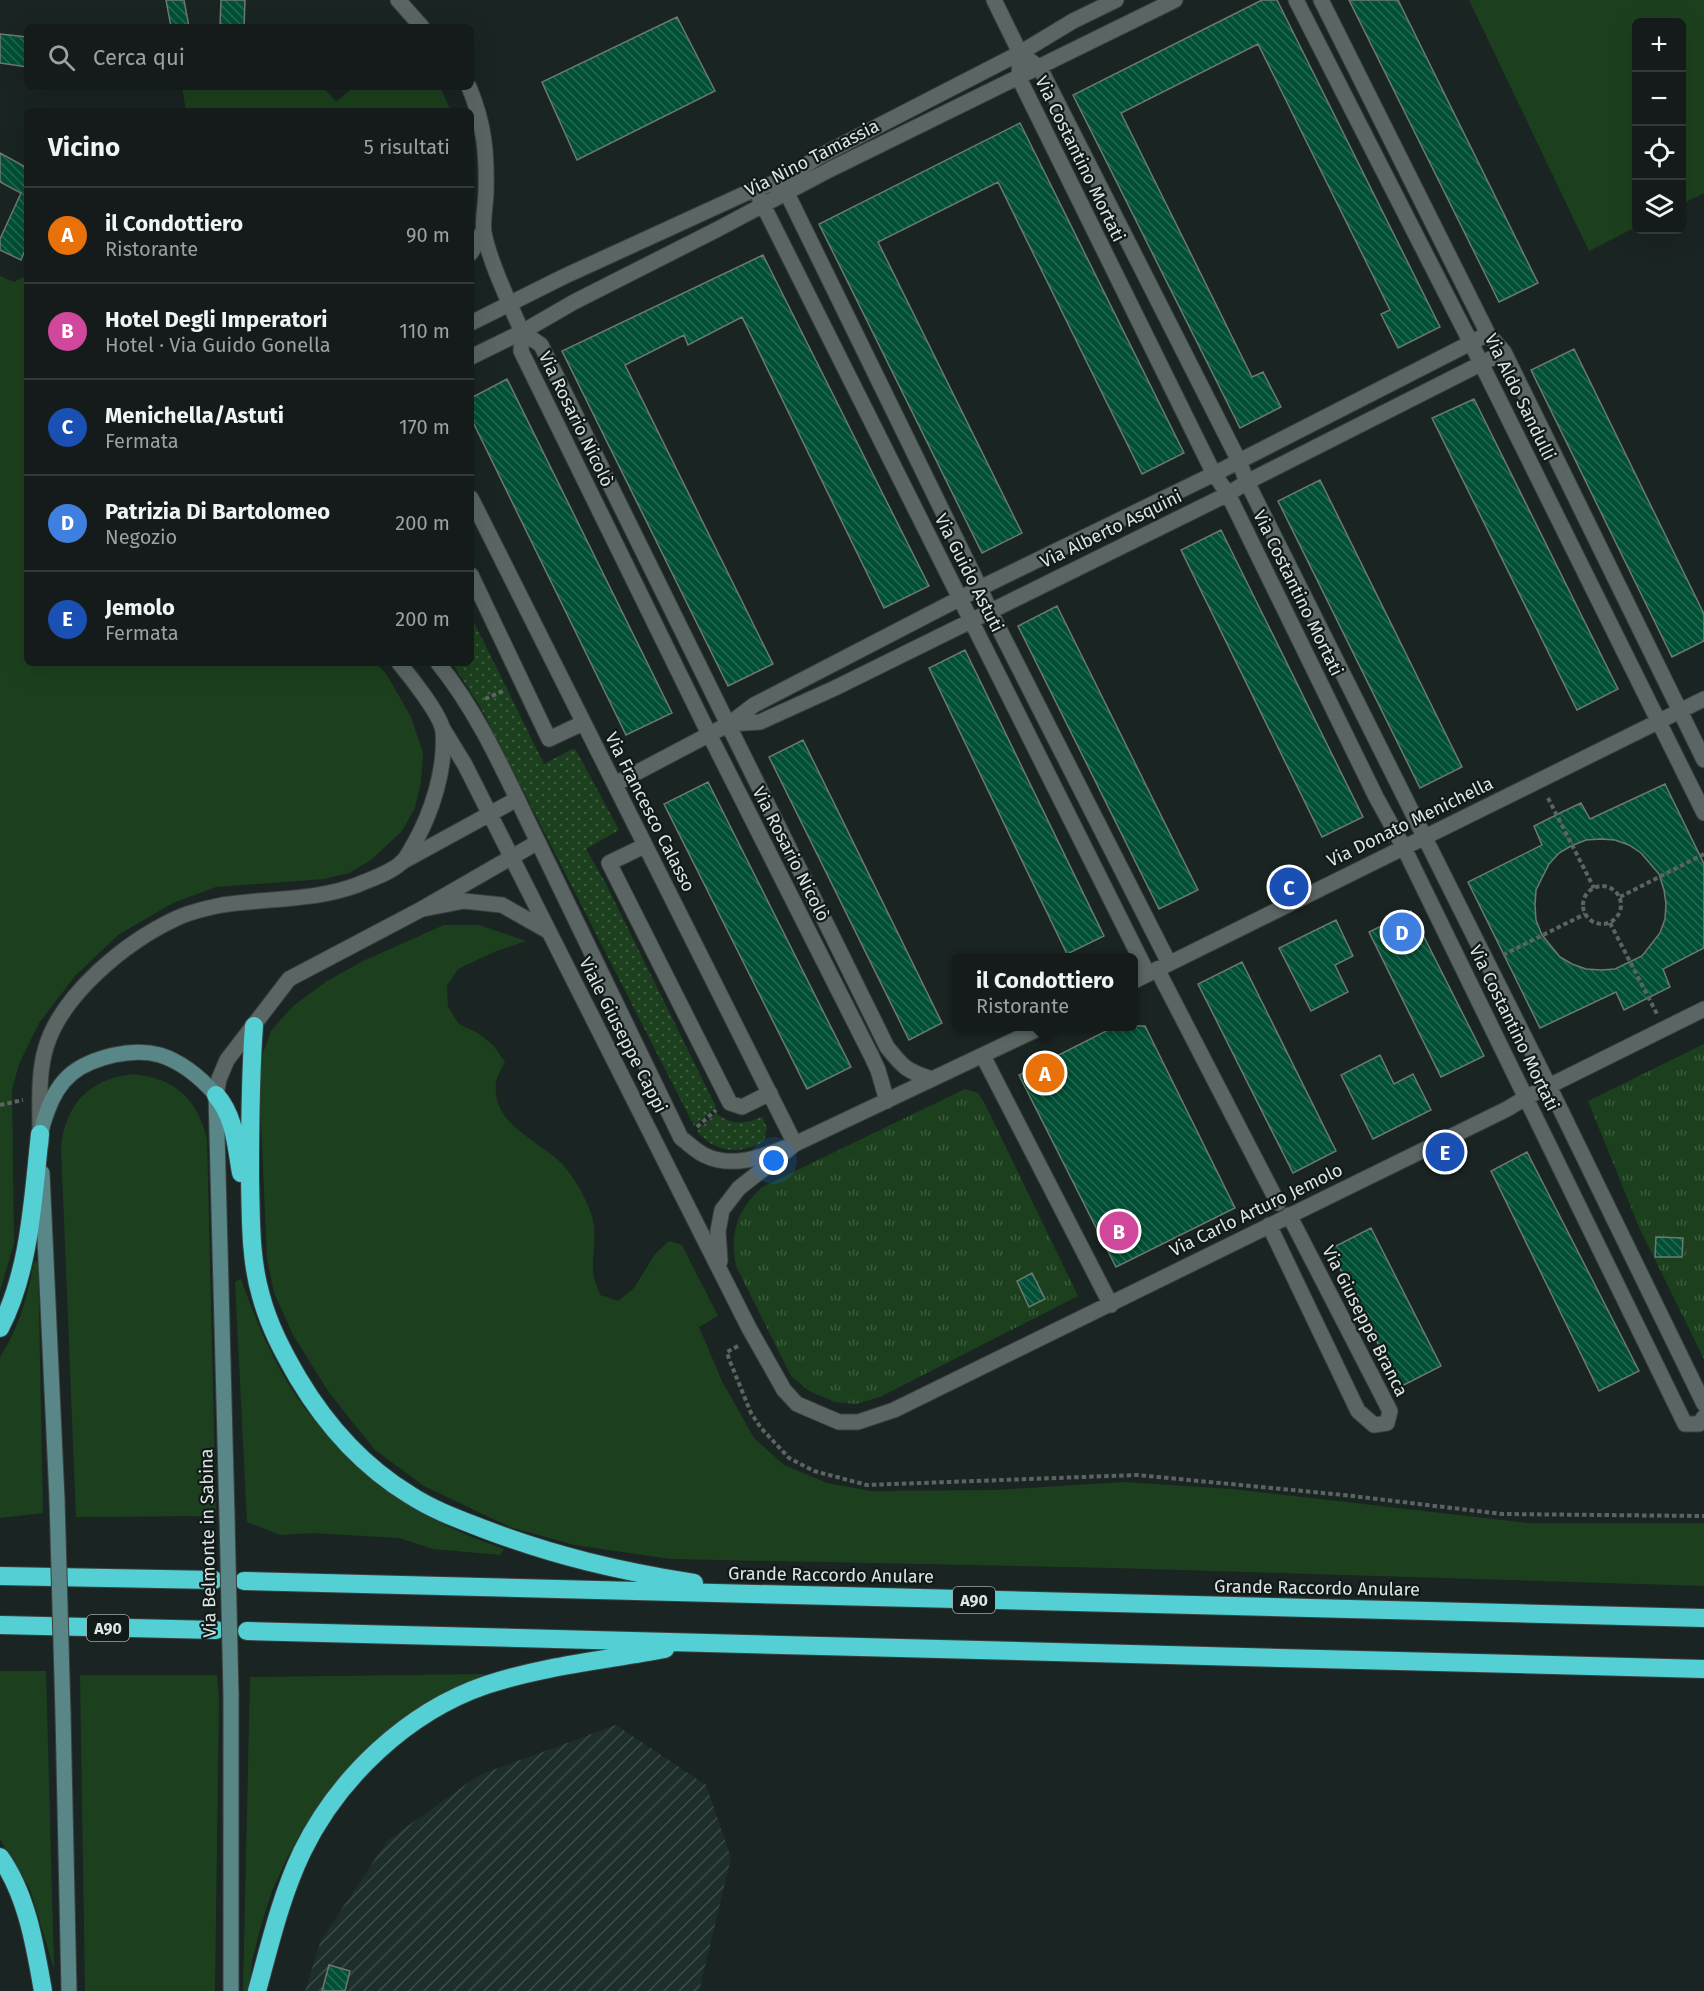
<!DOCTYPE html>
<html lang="it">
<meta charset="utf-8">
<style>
:root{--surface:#141b1a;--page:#1d2423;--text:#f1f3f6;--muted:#9da1a2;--line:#333939;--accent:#ea580c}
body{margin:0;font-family:"Fira Sans",sans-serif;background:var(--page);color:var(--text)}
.controls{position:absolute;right:18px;top:18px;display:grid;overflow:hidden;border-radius:9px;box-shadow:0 6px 24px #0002}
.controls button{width:54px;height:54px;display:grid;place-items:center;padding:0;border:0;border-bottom:2px solid var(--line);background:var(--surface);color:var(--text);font:30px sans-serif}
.you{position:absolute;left:774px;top:1161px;width:21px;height:21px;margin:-15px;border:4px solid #fff;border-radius:50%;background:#1a73e8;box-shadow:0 0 0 9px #1a73e833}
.badge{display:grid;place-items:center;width:39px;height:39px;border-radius:50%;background:var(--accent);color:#fff;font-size:20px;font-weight:700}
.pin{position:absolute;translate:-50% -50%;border:3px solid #fff;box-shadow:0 2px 6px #0006}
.popup{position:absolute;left:952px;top:953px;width:186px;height:78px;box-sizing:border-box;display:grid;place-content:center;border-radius:9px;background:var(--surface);filter:drop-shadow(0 2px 4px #0005);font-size:20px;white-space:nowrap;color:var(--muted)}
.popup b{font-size:22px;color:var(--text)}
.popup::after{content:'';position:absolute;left:50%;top:100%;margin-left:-12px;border:12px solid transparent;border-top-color:var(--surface)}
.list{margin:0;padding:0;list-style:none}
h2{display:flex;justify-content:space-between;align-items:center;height:78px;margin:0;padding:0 24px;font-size:26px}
h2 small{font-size:20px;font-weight:400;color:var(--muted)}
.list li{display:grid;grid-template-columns:39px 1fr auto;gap:18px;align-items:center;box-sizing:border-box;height:96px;padding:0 24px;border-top:2px solid var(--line)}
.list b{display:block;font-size:22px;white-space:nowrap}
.list p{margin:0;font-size:20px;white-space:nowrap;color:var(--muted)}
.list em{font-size:20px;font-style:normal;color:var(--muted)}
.icon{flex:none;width:33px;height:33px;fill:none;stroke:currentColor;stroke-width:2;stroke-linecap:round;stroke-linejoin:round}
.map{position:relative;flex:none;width:1704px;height:1991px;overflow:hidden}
.search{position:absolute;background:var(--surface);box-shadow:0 6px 24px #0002;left:24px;top:24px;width:450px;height:66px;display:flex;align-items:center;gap:15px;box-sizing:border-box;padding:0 21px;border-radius:9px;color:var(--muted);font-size:22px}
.panel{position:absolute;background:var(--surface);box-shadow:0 6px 24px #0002;left:24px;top:108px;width:450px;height:558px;border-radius:9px}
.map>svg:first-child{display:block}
.industrial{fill:url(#industrial-furrows)}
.grass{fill:#1c401d}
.park{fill:url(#park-tufts)}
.garden{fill:url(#garden-dots)}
.building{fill:url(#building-back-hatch);stroke:#6e7872;stroke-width:1.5;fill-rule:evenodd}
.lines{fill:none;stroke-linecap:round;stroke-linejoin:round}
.pedestrian-casing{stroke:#39413f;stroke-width:17}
.minor-casing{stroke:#39413f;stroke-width:17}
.tertiary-casing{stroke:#39413f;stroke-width:17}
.secondary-casing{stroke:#39413f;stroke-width:17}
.motorway-casing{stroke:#39413f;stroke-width:20}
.path{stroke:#5b6462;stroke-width:4;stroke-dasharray:4.5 3;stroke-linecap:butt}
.pedestrian{stroke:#5b6664;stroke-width:15}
.minor{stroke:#5b6664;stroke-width:15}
.tertiary{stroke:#5b6664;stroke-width:15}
.secondary{stroke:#598686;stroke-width:15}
.motorway{stroke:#54d0d4;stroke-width:18}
.secondary-bridge-casing{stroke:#39413f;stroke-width:17;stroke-linecap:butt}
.secondary-bridge{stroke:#598686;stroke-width:15}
.labels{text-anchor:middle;stroke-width:4.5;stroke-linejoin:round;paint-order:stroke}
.shield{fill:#111a18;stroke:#a0a7a6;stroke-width:1.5}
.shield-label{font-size:16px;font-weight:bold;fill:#dee4e3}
.street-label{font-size:18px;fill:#dee4e3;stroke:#111a18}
</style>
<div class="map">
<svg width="1704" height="1991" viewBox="0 0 1704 1991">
<defs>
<pattern id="industrial-furrows" width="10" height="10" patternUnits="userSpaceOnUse" patternTransform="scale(1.5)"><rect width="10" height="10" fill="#1d2e2b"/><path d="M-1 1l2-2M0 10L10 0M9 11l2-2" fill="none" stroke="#3d4c4a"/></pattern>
<pattern id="park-tufts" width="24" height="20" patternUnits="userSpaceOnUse" patternTransform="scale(1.5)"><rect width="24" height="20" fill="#1c401d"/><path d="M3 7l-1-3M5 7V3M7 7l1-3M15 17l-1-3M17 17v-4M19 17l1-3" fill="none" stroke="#3d5b3e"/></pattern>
<pattern id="garden-dots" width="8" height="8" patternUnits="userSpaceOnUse" patternTransform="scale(1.5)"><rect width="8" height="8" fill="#1c401d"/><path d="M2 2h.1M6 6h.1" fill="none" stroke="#3d5b3e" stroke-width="1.8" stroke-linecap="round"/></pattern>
<pattern id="building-back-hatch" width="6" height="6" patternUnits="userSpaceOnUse" patternTransform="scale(1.5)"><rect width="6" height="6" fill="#015035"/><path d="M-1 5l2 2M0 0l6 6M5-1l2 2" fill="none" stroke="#266952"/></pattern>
</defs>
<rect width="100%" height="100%" fill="#1a2422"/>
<path class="industrial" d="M616,1725L706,1785L731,1858L699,1991H305L321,1940L387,1841L479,1775Z"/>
<path class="grass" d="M1469,0H1704V193L1682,204V22H1636V227L1589,251Z
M182,87H323L336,102L354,87H440L451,111H186Z
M27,275V663H376L387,675L411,717L423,753L421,782L415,808L402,831L371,860L349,873L324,879L216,887L173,903L118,935L75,976L39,1023L19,1064L12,1090L14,1244L0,1291V276L14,282Z
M444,925H479L526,941L494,952L458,969L447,986L448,1007L459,1024L478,1033L493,1045L505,1062C502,1068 497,1076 496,1082C491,1122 533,1138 558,1160C568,1169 579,1186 584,1197C601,1230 592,1241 593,1273C594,1280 598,1288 600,1295L618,1301L634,1288L655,1254L669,1241L682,1245L718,1316L699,1327L722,1381L754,1438L784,1465L827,1483L871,1491L995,1490L1124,1482L1232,1489L1529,1523H1704V1586L1114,1568L671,1559L574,1545L510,1527L424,1486L375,1450L330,1394L293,1335L274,1293L267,1258L260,1100L261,1059L271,1031L293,1006L327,981L363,961Z
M133,1074C174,1078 197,1098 207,1139L216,1516L76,1517L61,1146C66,1103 90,1079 133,1074Z
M34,1261L38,1262L43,1513L0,1518V1357C19,1328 28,1295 34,1261Z
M241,1279C261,1336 287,1395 331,1438C343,1450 357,1460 370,1470C383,1481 395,1493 408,1503C436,1524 471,1537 504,1549L500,1555L433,1549L399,1538L312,1533L280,1535L247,1522L235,1282Z
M0,1671H46L54,1969L30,1889L0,1839Z
M485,1674L457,1688L325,1797L304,1827L287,1858L272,1891L261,1926L252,1961L249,1991H243L250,1677Z
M80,1675H217L219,1698L215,1991H85Z"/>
<path class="park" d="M1704,1044V1359L1639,1227L1588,1101Z
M965,1089L978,1093L985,1104L1078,1296L880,1397L856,1404L835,1402L809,1391L791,1376L736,1266C730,1231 737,1211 762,1187Z"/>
<path class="garden" d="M471,616L544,764L572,749L576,750L619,830L586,849L606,884L716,1107L694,1126L481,708L452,663H471Z
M716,1113C731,1126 745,1124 762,1117L767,1128L764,1141C741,1155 714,1153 697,1131Z"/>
<path class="building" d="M166,0H184L189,27H171Z
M221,0H245L244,27L220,26Z
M1262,0H1277L1440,327L1398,348L1381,314L1390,310L1258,44L1121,113L1252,377L1263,372L1281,407L1240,428L1073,95Z
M1349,0H1398L1538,283L1499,302Z
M677,17L715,91L577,160L542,82Z
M0,34L27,37V67L0,63Z
M1020,123L1184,453L1142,474L998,182L878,242L1022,533L982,553L819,224Z
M0,153L27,168V245L21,260L0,250V239L21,193L0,182Z
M763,255L929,586L884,608L742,317L688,345L684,335L625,365L773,664L728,686L562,351Z
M1574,349L1704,614V641L1672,657L1531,370Z
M507,379L672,713L626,735L471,418V398Z
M1474,399L1618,689L1577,710L1432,418Z
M1320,480L1462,767L1420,788L1278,501Z
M1221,530L1363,817L1322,837L1181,550Z
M1057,606L1198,890L1159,909L1018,626Z
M965,650L1104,936L1067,954L929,668Z
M803,740L942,1023L909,1040L769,757Z
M708,782L851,1067L807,1089L664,804Z
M1665,784L1704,864V948L1663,969L1670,987L1624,1010L1616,992L1540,1028L1468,882L1542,845L1534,826L1564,811L1581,803L1590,819ZM1601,839L1615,840L1629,845L1641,853L1659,874L1664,890L1666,904L1665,919L1660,933L1642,956L1615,969L1601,970L1586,969L1572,964L1560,957L1542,935L1536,920L1535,905L1536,890L1549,864L1559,853L1571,846L1586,840Z
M1411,911L1484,1056L1441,1077L1369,932Z
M1336,920L1353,956L1335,965L1348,992L1311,1011L1279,948Z
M1242,962L1336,1151L1293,1173L1198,984Z
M1116,1026H1145L1235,1208L1116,1267L1019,1075Z
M1380,1055L1394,1084L1413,1074L1431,1110L1373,1139L1341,1075Z
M1527,1152L1639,1371L1599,1391L1491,1171Z
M1371,1228L1441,1366L1400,1387L1330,1249Z
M1656,1237L1683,1238L1682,1257H1655Z
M1032,1273L1045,1299L1029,1307L1017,1281Z
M329,1965L350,1971L345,1991H322Z"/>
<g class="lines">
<defs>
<path id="pedestrian" d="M1157,969L1278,1203"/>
<path id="minor" d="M994,0L1020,53L1040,68L1045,78L1239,461L1247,482L1549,1086L1704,1404
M1296,0L1471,343L1704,813
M1321,0L1488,334L1504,352L1704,760
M1020,53L1019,78L1214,474L1228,494L1376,797L1403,846L1685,1424H1699L1704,1417
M781,181L980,588L990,611L1169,963
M755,189L1148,974
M471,323L563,277L755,189L781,181L820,156L1020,53L1073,21L1116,0
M522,332L541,345L552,367L887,1047C903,1067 906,1071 932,1079
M522,332L521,351L709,734L871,1055L878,1070L887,1101
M522,332L574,302L718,229L829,170L1175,0
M471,498L795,1144
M471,575L549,739L583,723
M729,724L760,722L835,688L1228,494L1247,482L1504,352
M443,729L465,765L749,1328L784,1390L797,1404L839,1422H858L894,1410L1507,1109L1527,1097L1704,1009
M615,784L729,724L754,705L980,588L1214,474L1488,334
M538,842L681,1138C688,1143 696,1151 704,1155C734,1170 767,1155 795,1144
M644,846L609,863L730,1103L742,1107L770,1093
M402,862L517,799
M423,909L464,901L502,905L548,931
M1134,981L1704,699
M983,1056L1111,1305
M1269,1225L1358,1411L1374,1425L1387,1423L1390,1411L1289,1215
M720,1261L718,1231L722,1210L739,1188L795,1144L1044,1026"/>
<path id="tertiary" d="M398,0L422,27
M469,87C484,123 487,152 486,191C486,202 482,224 484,233C490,263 510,304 522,332L471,357
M471,253L483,231
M216,1095L219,1079L227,1060L289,979L418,911L538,842C508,781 481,716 438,663
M40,1129C40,1102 38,1073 46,1047C62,994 126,942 175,919C189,912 207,908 222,905C266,898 315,901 357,885C371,879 390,873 401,863C407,858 410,850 414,844C432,812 446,769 443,731C441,715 410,676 399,663"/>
<path id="secondary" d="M41,1143C40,1132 43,1123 47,1112C59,1077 79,1063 114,1055C128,1052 145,1051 160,1055C182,1062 201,1078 216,1095L227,1516
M42,1173L57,1499
M63,1714L69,1991
M231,1991V1695"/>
<path id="motorway" d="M254,1026C250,1077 250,1128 250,1179C251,1218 250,1259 261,1296C269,1326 283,1352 298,1378C326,1425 364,1467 410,1495C433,1510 458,1519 484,1529C555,1556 619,1571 694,1583
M216,1095C235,1117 236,1145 241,1173
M0,1328C30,1271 33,1197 40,1134
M0,1576L214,1580
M244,1581L1704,1618
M0,1625L216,1630
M247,1631L1704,1669
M0,1857C27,1895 35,1946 43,1991
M257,1991C270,1944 281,1896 302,1852C338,1778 407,1712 486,1685C543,1666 606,1660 665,1649"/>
</defs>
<use href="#pedestrian" class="pedestrian-casing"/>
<use href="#minor" class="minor-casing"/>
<use href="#tertiary" class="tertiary-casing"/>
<use href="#secondary" class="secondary-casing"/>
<use href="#motorway" class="motorway-casing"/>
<path class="path" d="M485,699L505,690
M1548,798L1594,888
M1583 905a19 19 0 1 1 38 0a19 19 0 1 1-38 0Z
M1620,897L1704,854
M1610,923L1657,1014
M1503,955L1585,914
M0,1105L23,1100
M697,1127L716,1110
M738,1346L727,1352L729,1359L751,1413L761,1428L789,1458L814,1471L867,1485L1137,1475L1344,1495L1502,1514L1704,1516"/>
<use href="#pedestrian" class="pedestrian"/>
<use href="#minor" class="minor"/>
<use href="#tertiary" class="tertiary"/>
<use href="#secondary" class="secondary"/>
<use href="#motorway" class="motorway"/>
<defs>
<path id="secondary-bridge" d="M57,1499L63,1714
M227,1516L231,1695"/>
</defs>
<use href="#secondary-bridge" class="secondary-bridge-casing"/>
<use href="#secondary-bridge" class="secondary-bridge"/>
</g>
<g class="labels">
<g class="shield">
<rect x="953" y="1587" width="42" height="26" rx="4.5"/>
<rect x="87" y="1615" width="42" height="26" rx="4.5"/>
</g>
<g class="shield-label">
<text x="974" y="1606">A90</text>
<text x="108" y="1634">A90</text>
</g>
<g class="street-label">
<text transform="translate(812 158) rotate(-27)" y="6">Via Nino Tamassia</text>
<text transform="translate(1080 159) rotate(64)" y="6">Via Costantino Mortati</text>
<text transform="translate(1520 397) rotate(64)" y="6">Via Aldo Sandulli</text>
<text transform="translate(576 419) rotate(64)" y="6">Via Rosario Nicolò</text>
<text transform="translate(1111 529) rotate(-26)" y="6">Via Alberto Asquini</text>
<text transform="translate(969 573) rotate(63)" y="6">Via Guido Astuti</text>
<text transform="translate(1298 593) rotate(64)" y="6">Via Costantino Mortati</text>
<text transform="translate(650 812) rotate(63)" y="6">Via Francesco Calasso</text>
<text transform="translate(1410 822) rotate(-26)" y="6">Via Donato Menichella</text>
<text transform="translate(791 854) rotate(63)" y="6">Via Rosario Nicolò</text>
<text transform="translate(1514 1028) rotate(64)" y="6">Via Costantino Mortati</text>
<text transform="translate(623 1035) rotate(63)" y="6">Viale Giuseppe Cappi</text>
<text transform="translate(1256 1210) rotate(-26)" y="6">Via Carlo Arturo Jemolo</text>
<text transform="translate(1365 1321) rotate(63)" y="6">Via Giuseppe Branca</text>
<text transform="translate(208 1543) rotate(-91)" y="6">Via Belmonte in Sabina</text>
<text transform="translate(831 1575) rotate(1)" y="6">Grande Raccordo Anulare</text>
<text transform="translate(1317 1588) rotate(1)" y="6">Grande Raccordo Anulare</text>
</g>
</g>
</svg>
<div class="controls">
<button>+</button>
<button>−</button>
<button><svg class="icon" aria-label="locate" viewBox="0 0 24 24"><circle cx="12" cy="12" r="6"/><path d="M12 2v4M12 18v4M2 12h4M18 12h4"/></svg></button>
<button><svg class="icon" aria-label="layers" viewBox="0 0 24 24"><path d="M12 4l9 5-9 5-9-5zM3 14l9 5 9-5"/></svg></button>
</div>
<div class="you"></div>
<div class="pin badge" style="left:1045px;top:1073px;background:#e8710a">A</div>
<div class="popup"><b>il Condottiero</b>Ristorante</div>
<div class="pin badge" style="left:1119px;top:1231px;background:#d1479c">B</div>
<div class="pin badge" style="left:1289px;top:887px;background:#1a4fb4">C</div>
<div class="pin badge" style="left:1402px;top:932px;background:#3f7fe0">D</div>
<div class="pin badge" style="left:1445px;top:1152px;background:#1a4fb4">E</div>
<div class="search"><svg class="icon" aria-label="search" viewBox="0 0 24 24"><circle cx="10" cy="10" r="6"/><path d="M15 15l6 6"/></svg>Cerca qui</div>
<section class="panel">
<h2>Vicino<small>5 risultati</small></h2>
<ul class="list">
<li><span class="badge" style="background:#e8710a">A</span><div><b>il Condottiero</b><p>Ristorante</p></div><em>90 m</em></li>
<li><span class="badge" style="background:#d1479c">B</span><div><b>Hotel Degli Imperatori</b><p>Hotel · Via Guido Gonella</p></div><em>110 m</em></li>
<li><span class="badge" style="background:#1a4fb4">C</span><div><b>Menichella/Astuti</b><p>Fermata</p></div><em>170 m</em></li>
<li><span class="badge" style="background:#3f7fe0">D</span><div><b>Patrizia Di Bartolomeo</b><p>Negozio</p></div><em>200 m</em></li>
<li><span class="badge" style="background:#1a4fb4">E</span><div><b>Jemolo</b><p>Fermata</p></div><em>200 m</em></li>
</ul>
</section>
</div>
